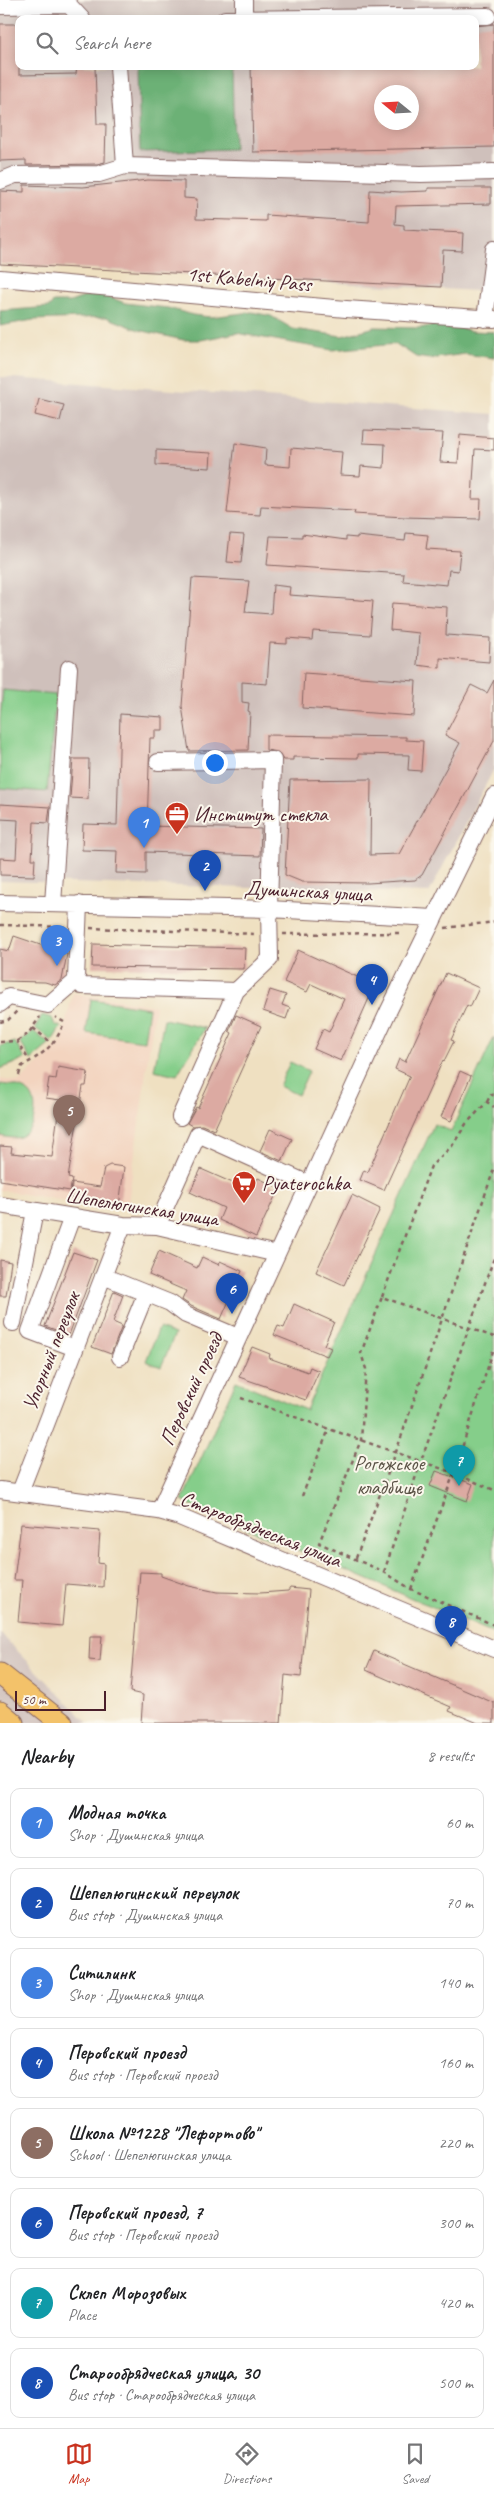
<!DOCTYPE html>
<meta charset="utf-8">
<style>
:root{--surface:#fff;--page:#f2f2f2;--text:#202124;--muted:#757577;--line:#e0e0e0;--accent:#c8321e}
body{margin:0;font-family:Caveat,sans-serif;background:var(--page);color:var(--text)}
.compass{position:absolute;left:374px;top:85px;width:45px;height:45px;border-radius:50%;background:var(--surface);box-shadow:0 2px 12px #0003;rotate:288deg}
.scale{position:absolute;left:15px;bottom:12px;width:91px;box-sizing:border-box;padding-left:5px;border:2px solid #4a1f2b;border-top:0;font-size:14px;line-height:18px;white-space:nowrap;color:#4a1f2b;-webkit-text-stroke:4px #fbf7ec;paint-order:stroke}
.you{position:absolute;left:214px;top:762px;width:18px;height:18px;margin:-12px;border:4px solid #fff;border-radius:50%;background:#1a73e8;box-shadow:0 0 0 8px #1a73e833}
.badge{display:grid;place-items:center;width:32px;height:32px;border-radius:50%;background:var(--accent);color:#fff;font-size:16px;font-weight:700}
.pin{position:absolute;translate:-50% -41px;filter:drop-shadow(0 1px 2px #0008)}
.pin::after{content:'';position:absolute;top:26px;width:18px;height:15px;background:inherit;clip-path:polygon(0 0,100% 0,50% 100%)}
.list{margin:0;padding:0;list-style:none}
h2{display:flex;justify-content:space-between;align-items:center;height:65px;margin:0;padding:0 20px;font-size:21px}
h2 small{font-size:16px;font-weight:400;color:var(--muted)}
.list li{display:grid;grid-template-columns:32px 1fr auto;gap:15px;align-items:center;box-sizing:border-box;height:70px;margin:0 10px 10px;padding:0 10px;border:1px solid var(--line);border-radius:10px}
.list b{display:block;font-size:19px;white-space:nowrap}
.list p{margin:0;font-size:16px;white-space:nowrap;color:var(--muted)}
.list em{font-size:16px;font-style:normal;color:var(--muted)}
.icon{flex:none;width:28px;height:28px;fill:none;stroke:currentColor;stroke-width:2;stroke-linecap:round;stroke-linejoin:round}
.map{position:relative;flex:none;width:494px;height:1723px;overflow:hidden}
.search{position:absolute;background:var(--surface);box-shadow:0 2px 12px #0003;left:15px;right:15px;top:15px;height:55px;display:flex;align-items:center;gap:12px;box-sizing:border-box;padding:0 18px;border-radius:10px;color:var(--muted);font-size:19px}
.sheet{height:705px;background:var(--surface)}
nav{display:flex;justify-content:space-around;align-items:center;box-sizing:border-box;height:70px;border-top:1px solid var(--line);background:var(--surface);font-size:14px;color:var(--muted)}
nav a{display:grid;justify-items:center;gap:2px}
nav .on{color:var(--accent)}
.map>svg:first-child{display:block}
.built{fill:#f3d4bf}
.industrial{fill:#cfc0bb;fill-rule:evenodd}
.green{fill:#85ce8a;stroke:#68765a}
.forest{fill:#6cb176;stroke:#5b6850}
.building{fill:#dcaaa2;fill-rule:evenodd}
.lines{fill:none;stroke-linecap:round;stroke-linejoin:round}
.minor-casing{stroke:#846360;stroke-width:18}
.major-casing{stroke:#846360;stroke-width:23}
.path{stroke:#846360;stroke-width:2.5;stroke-dasharray:4 4;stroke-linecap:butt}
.minor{stroke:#fff;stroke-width:16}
.major{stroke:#f3c26a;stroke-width:21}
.labels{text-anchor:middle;stroke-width:4;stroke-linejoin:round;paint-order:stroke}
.street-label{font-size:21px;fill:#4a1f2b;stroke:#fbf7ec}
.poi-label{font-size:21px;fill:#4a1f2b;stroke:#fbf7ec;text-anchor:start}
.park-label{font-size:21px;fill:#5c5448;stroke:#fbf7ec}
</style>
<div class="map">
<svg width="494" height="1723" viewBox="0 0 494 1723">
<rect width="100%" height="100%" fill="#fbf7ec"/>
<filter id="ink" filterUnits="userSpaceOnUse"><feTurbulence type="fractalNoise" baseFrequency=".02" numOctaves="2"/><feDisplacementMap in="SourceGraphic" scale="10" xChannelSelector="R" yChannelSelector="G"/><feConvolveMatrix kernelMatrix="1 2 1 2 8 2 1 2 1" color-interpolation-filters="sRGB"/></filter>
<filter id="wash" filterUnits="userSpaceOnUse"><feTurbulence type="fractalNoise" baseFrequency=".0096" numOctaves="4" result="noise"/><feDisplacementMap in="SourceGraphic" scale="20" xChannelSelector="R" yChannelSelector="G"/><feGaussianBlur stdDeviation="1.12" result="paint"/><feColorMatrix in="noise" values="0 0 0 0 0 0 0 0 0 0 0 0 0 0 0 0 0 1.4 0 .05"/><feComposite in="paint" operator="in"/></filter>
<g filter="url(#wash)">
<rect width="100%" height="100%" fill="#efe0c1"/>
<path class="built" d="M73,993L155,1006L127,1211L0,1190V1079L19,1082L61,1042Z"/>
<path class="industrial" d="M0,0H494V292L0,264ZM19,19H475V66H19ZM382,92H412V122H382Z
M0,377L494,414V769L429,893L0,881Z
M0,1633L88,1723H0Z"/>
<path class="green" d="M3,690L56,695L47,792L0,788V719Z
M91,999L149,1008L144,1041L86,1033Z
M42,1015L52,1018L55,1025L61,1027L52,1041L35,1028Z
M164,1019L205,1028L177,1075L154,1070Z
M33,1031L50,1044L31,1060L20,1042Z
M494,1037V1633L182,1501L236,1381L306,1410L434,1124L451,1131Z
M15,1042L25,1059L0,1069V1046Z
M290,1062L309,1071L298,1095L279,1086Z
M0,1084C9,1085 19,1086 27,1091C41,1099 35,1132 20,1137C14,1139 6,1137 0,1136Z
M159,1328L175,1334L161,1367L146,1361Z"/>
<path class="forest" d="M138,66H232L234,149L140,152Z
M93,294H101L125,303L168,308L193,315L210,317L252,312L271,316L293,329L342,336L375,327L420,328L446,323L471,331L494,332V358L465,354L429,359L416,357L396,344L332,350L236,333L201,340H183L139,330L106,317L33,320L0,326V311L50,307L53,302H70Z"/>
<g id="blocks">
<path class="building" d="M0,24H19V75L76,74L77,66L95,67L97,124H106L105,162L97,164L26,165V160L0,161Z
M494,24V147L253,152L251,66H475V26ZM382,92H412V122H382Z
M148,180L184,181V198L197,199L196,219L266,221V215L369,222L370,190L401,192L428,191V188H491V204L396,206L395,224L404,225V230L463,233L462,251L443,250L441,287L0,264V191L24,192V185L83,187Z
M39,399L64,405L60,421L35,415Z
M364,430L443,433L440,462L458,463L460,435L494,438V450L475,449L472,499H481L480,519L404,517L354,514L355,511L261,506L260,515L227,513L235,443L266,448L265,465L290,467L291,448L342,452L340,475L360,476L361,466L384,468L385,444L363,443Z
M156,450L211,453L210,468L156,465Z
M406,533L428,535L426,549L460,551L458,571L449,570L447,585L403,581L404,574L267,565L270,536L302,537V534L346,540V537L357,538V536L405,541Z
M230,534L244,535L241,563L227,562Z
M192,578L249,581L245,612L271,614L273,585L290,587L289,595L373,601L370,635L313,631L312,640L287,638V644L270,643L267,684L242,682V702L249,703L248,711L250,712L248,750L189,751L182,706Z
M392,603L447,607L446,635L490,638L489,662L440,658V668L417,665L419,633L390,630Z
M304,673L416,681L414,716L302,708Z
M494,680V741L422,875L415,880L368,883L302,882L285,875L290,780L371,779L370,855L399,854L460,743L445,735L471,685L487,693Z
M120,714L163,717V730H155V738H150L147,826L261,829L260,856L146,852V874L116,873L117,851L82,850L83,824L117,825Z
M266,735L406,737V740L423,741L421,771L408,770L409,755L358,754V758L293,757V760H283L278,752L266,750Z
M73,759H89L88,799L70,798Z
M0,804L50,807L48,823L34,822L32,859H35L34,876L0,875V858L16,859L18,820L0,819Z
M14,936L67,954L62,980L55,985L45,982L0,981V949L9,951Z
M93,944L245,948L244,969L92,967Z
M298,950L375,985L341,1061L314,1049L323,1029L329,1032L344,999L311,984L307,992L284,982Z
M446,973L479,988L470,1007L467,1005L451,1040L454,1041L444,1061L443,1060L384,1190L360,1180L364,1170L368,1172L410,1076L395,1069L399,1059L405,1062Z
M270,990L286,995L282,1005L290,1008L286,1019L263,1011Z
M236,1015L261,1026L214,1130L202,1125L192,1126L187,1123L196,1107L198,1108L232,1033L229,1031Z
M58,1067L88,1072L86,1086H83L68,1178L72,1179L70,1191L0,1180V1146L12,1147L11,1153L52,1157L60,1100L46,1098L49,1078L56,1079Z
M460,1071L471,1076L451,1121L441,1117Z
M270,1129L292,1139L282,1161L260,1151Z
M110,1165L124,1167L119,1207L71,1199L72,1183L100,1187L104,1168Z
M201,1169L235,1184L240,1174L256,1182L258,1178L279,1188L256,1237L219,1220L224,1208L190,1192Z
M352,1195L380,1209L344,1285L316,1272Z
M159,1251L197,1268L202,1257L219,1265L220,1261L242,1271L221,1319L191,1306L182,1300L186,1291L149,1275Z
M73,1252L97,1260L69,1335L45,1326Z
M0,1260L11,1262L6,1296H0Z
M114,1291L123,1295L113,1322L122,1326L111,1354L92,1347Z
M294,1304L334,1322L324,1345L331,1348L327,1356L274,1335L278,1326L284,1328Z
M252,1347L270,1354L269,1358L308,1372L310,1367L319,1371L306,1400L239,1377Z
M436,1471L473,1484L467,1501L430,1486Z
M21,1524L100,1531L98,1563L104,1564L103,1587L66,1584L62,1626L18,1622L22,1580H14Z
M140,1572L161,1573V1576L189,1586L217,1592L260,1593L288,1591L290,1588L309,1590L301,1677L285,1675L281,1723H141L143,1695L130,1692Z
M90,1636H102L100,1661L89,1660Z
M374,1651L494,1703V1723H478L449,1711L451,1707L366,1670Z"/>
</g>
</g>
<g filter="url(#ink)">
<use href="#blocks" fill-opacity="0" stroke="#846360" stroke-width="1"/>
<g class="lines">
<defs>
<path id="minor" d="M244,0V18
M0,6L69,5L82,19
M225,19L488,16
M118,66L125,166L421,174L494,172
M0,181L15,175L99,174L125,166
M0,278L346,309L494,319
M485,319L494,249
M158,762L273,760L269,909L270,959L236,991L180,1117
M0,903L269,909L434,918
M53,904L69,668
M79,904L76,978L82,986L236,991
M0,1004L9,997L48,1005L77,980
M0,1205L123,1225L157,1226L277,1254
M72,1217L30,1331L75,1348
M157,1226L198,1134L309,1184
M103,1276L170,1303L186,1315L238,1337
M13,1323L35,1211
M120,1357L146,1293
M0,1490L159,1511L177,1516L494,1649
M20,1492L123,1225
M159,1511L388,1012L494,796"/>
<path id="major" d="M0,1674L62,1723
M0,1712L13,1723"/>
</defs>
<use href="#minor" class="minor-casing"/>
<use href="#major" class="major-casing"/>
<path class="path" d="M0,925L65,927
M90,928L257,934
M445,928L494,922
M283,934L401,933
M0,1022L8,1020L17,1011
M33,1028L53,1044
M17,1041L28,1034L40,1017
M0,1042L17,1041L30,1062
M19,1075L22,1066C42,1055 57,1044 64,1022L55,1017
M487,1102L491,1094L494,1096
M382,1297L431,1166L452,1146L466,1124L487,1102L494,1107
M494,1337L382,1297L361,1353L366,1369L361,1440L319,1543L384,1572L411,1589L494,1625
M241,1398L454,1473L494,1490
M302,1496L329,1429
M356,1558L396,1452L494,1169
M384,1572L421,1461L494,1258
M411,1589L454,1473L494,1348"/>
<use href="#minor" class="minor"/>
<use href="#major" class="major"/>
</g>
</g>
<defs>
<symbol id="office-pin" viewBox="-11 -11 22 30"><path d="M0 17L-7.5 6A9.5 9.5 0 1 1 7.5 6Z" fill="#c8321e" stroke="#fbf7ec"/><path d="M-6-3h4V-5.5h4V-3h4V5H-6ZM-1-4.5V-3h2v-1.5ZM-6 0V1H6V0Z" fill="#fff"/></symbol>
<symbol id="supermarket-pin" viewBox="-11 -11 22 30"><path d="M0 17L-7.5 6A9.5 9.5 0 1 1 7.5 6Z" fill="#c8321e" stroke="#fbf7ec"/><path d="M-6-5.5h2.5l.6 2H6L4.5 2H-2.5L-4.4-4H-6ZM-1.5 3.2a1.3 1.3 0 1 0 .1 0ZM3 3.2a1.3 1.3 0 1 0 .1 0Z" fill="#fff"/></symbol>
</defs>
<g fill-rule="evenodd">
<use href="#office-pin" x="163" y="800" width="28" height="38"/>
<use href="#supermarket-pin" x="230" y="1169" width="28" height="38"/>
</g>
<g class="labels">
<g class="street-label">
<text transform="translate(249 279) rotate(5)" y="7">1st Kabelniy Pass</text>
<text transform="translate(308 891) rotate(3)" y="7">Душинская улица</text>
<text transform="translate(142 1207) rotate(9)" y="7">Шепелюгинская улица</text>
<text transform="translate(51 1351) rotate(-69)" y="7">Упорный переулок</text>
<text transform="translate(191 1389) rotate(-65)" y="7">Перовский проезд</text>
<text transform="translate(261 1529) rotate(22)" y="7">Старообрядческая улица</text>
</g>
<g class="poi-label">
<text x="194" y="821">Институт стекла</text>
<text x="262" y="1190">Pyaterochka</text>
</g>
<g class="park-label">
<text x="389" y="1470">Рогожское<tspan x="389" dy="24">кладбище</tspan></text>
</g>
</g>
</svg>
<svg class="compass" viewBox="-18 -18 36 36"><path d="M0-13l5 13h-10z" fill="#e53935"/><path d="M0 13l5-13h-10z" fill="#757577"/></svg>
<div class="scale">50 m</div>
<div class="you"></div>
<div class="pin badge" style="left:144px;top:848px;background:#3f7fe0">1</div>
<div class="pin badge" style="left:205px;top:891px;background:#1a4fb4">2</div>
<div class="pin badge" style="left:57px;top:966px;background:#3f7fe0">3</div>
<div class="pin badge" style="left:372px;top:1005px;background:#1a4fb4">4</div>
<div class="pin badge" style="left:69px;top:1136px;background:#8d6e63">5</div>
<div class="pin badge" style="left:232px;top:1314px;background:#1a4fb4">6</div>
<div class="pin badge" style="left:459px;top:1486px;background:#0f9aa8">7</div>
<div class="pin badge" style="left:451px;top:1647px;background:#1a4fb4">8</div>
<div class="search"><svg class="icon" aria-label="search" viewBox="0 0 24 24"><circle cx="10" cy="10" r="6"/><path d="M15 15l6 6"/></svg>Search here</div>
</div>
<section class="sheet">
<h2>Nearby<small>8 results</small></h2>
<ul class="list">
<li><span class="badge" style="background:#3f7fe0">1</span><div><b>Модная точка</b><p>Shop · Душинская улица</p></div><em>60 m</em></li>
<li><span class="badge" style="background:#1a4fb4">2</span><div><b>Шепелюгинский переулок</b><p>Bus stop · Душинская улица</p></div><em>70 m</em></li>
<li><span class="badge" style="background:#3f7fe0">3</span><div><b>Ситилинк</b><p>Shop · Душинская улица</p></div><em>140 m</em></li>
<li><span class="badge" style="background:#1a4fb4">4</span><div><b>Перовский проезд</b><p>Bus stop · Перовский проезд</p></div><em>160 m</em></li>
<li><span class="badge" style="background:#8d6e63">5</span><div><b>Школа №1228 &quot;Лефортово&quot;</b><p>School · Шепелюгинская улица</p></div><em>220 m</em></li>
<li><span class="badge" style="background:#1a4fb4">6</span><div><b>Перовский проезд, 7</b><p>Bus stop · Перовский проезд</p></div><em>300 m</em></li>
<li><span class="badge" style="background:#0f9aa8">7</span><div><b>Склеп Морозовых</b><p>Place</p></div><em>420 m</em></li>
<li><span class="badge" style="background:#1a4fb4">8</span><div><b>Старообрядческая улица, 30</b><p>Bus stop · Старообрядческая улица</p></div><em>500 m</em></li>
</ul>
</section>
<nav>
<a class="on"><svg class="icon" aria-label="map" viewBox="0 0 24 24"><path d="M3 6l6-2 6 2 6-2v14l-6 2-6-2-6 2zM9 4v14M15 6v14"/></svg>Map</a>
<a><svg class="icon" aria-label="directions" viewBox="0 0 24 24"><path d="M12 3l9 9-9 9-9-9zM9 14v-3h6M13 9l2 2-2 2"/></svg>Directions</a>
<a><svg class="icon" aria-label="saved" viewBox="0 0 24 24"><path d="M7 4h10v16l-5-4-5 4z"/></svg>Saved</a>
</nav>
